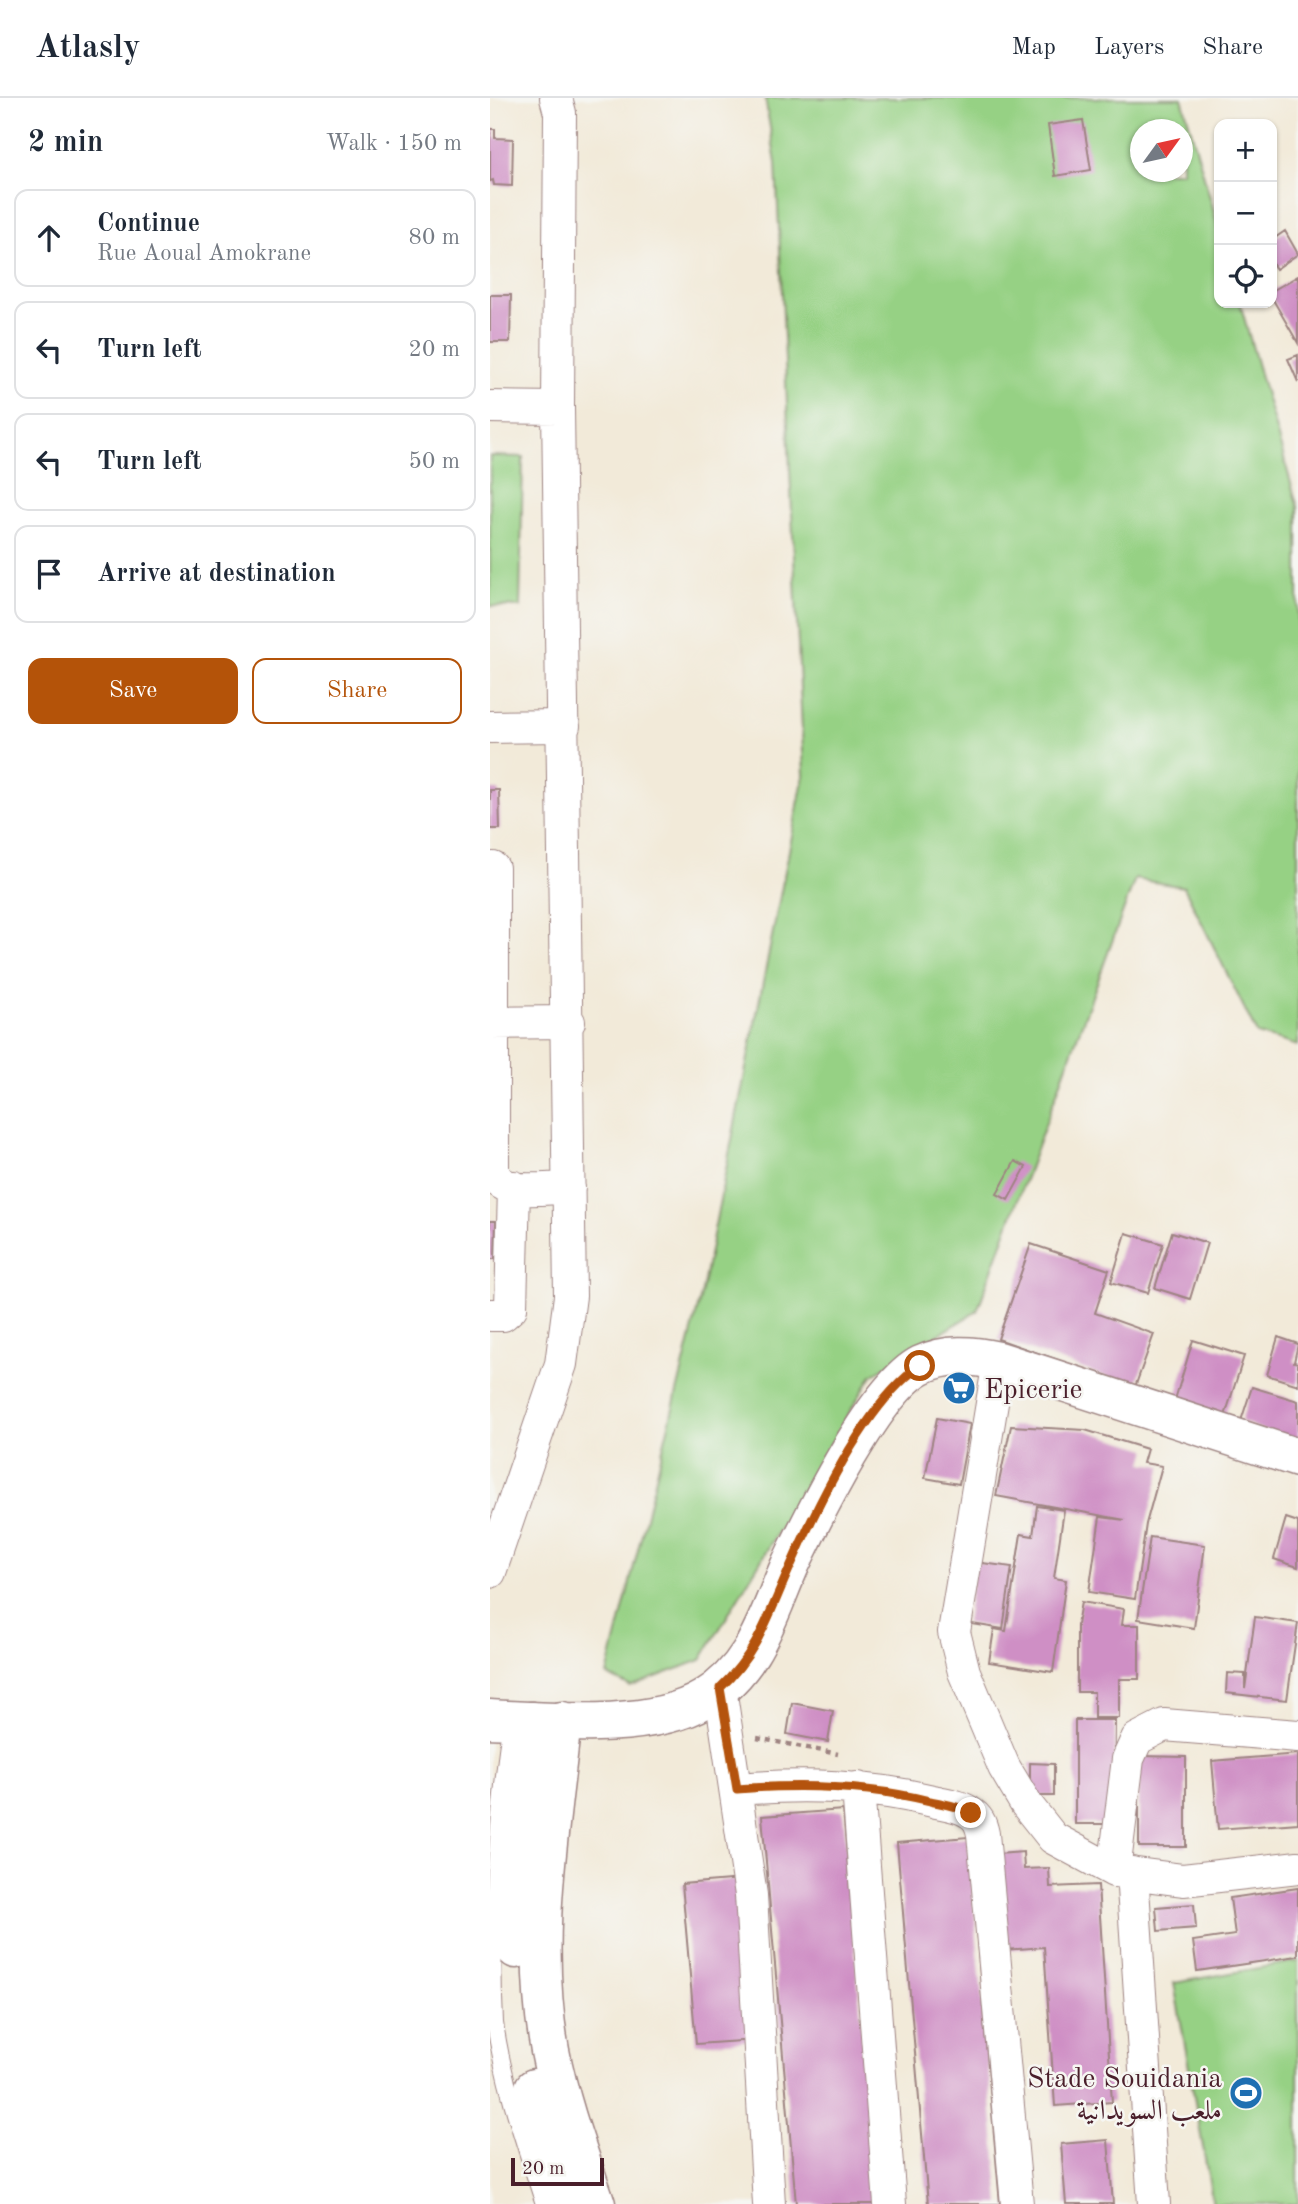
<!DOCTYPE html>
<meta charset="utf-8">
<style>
:root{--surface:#fff;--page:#f6f6f7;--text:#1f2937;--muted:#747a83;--line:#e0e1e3;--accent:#b45309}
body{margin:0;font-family:"Old Standard TT",Amiri,serif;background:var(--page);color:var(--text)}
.controls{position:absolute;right:21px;top:21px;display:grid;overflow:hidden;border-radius:14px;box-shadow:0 2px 5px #0004}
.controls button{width:63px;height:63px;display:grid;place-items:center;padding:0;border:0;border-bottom:2px solid var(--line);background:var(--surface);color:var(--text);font:35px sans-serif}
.compass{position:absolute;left:640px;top:21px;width:63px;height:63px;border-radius:50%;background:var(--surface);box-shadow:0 2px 5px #0004;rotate:57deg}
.scale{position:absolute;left:21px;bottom:18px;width:93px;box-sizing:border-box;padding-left:7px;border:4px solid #4a1f2b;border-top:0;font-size:19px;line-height:24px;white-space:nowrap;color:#4a1f2b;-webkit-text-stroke:5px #f6f6f2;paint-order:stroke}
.stop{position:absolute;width:21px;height:21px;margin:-16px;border:5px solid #b45309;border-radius:50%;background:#fff}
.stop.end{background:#b45309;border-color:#fff;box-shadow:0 2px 7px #0008}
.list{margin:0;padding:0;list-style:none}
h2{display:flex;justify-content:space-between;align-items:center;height:91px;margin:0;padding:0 28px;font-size:30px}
h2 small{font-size:23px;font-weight:400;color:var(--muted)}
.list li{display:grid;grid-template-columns:46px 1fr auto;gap:21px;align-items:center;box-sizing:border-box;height:98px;margin:0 14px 14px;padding:0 14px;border:2px solid var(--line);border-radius:14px}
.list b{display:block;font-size:26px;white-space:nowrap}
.list p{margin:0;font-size:23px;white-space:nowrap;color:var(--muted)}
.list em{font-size:23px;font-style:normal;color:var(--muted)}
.actions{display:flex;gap:14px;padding:21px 28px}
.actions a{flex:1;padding:16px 0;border:2px solid var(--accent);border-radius:14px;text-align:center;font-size:24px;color:var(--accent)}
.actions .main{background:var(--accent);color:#fff}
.icon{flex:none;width:38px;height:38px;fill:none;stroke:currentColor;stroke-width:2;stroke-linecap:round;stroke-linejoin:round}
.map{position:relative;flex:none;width:808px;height:2106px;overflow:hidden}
header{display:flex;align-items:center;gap:42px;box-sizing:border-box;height:98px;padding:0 35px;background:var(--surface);border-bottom:2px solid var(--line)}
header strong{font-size:33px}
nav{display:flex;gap:38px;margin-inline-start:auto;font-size:24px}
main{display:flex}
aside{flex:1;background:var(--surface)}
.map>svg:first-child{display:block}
.green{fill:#96d184;stroke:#707858;stroke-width:2;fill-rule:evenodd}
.building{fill:#cf8fc5}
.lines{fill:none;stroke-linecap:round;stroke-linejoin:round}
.service-casing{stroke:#9e8482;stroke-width:18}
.minor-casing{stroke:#9e8482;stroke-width:34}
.tertiary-casing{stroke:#9e8482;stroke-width:41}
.secondary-casing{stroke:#9e8482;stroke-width:41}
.path{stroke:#9e8482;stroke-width:4.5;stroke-dasharray:5 5;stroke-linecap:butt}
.service{stroke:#fff;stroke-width:16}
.minor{stroke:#fff;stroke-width:32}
.tertiary{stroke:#fff;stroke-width:38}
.secondary{stroke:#fff;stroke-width:38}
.route{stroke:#b45309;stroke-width:9}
.labels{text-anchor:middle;stroke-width:5;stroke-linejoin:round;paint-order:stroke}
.poi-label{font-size:28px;fill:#4a1f2b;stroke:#f6f6f2;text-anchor:start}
</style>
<header>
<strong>Atlasly</strong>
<nav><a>Map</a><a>Layers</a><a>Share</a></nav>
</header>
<main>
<aside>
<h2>2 min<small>Walk · 150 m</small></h2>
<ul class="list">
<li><svg class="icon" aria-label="ahead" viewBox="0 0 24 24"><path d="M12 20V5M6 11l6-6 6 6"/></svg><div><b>Continue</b><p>Rue Aoual Amokrane</p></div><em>80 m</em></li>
<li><svg class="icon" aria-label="left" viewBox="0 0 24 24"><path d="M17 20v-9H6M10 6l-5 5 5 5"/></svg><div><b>Turn left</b></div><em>20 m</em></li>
<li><svg class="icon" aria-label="left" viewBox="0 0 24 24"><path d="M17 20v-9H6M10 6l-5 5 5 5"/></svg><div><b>Turn left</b></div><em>50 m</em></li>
<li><svg class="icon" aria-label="arrive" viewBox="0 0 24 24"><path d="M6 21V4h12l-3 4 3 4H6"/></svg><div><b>Arrive at destination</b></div></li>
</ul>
<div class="actions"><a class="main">Save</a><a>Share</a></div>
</aside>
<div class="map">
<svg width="808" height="2106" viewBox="0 0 808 2106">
<rect width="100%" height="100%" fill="#f6f6f2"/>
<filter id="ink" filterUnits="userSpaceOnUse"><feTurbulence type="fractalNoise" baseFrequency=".0143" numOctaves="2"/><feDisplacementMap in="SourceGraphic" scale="14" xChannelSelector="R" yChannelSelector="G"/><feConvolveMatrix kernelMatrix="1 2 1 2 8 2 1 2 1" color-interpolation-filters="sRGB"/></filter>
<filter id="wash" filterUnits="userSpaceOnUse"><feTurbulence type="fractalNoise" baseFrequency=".00686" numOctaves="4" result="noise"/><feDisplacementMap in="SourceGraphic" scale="28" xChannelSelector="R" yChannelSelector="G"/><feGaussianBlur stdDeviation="1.57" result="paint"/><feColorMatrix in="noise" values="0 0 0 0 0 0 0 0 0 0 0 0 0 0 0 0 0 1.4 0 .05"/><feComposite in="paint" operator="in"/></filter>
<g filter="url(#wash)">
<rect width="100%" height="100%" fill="#f2ead9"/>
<path class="green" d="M275,0H692L729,132V205H750L808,410V948L767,936L694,789L645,781L487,1213L382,1277L211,1562L140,1589L117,1577L212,1193L314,677L286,65ZM650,32H692V74H650Z
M0,358L33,359L30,509L0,508Z
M808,1863V2106H723L684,1885Z"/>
<g id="blocks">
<path class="building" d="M593,22L601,72L565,78L558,27Z
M0,31H5V40L23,41L22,88L4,87L3,82L0,83Z
M795,133L808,156L786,171L782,165V142Z
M808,178V245L782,200V193Z
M0,197H21L20,244H0Z
M808,257V284L798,261Z
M0,692H9L10,731H0Z
M525,1063L536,1069L518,1102L507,1096Z
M0,1123H6L5,1161H0Z
M682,1134L717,1145L700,1201L665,1190Z
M636,1135L673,1146L658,1195L621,1184Z
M541,1146L619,1172L605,1215L664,1236L645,1289L508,1241Z
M788,1239L808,1246L804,1264L808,1265V1287L777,1277Z
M703,1242L754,1258L734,1321L684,1305Z
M762,1289L808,1303V1347L751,1323Z
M447,1320L480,1326L469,1386L435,1380Z
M521,1328L595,1332L657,1351L653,1365L672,1368L656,1426L645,1501L599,1494L610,1419L635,1422L506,1398Z
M547,1408L574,1412L564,1480L576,1482L563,1574L499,1564L504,1531L516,1533L531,1436L543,1438Z
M796,1420L808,1424V1469L784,1461Z
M660,1439L715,1447L704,1530L648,1521Z
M485,1464L522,1469L513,1531L476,1525Z
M591,1504L634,1511L632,1527H649V1581H629V1620H604V1594H587V1527Z
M765,1519L808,1525L797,1602L736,1595L737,1575L755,1576V1591Z
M302,1605L343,1613L338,1644L297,1636Z
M585,1622H625L624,1726H585Z
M808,1656V1725L728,1731L722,1663Z
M649,1658L696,1659V1749H649Z
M540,1665L564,1666V1698H540Z
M353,1712L387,2106H306L272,1718Z
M478,1739L510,2106H438L407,1745Z
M533,1754L534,1771L559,1770L560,1789L608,1787L622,2004L565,2008L554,1849L514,1852L508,1756Z
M252,1781L266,1942L206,1946L192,1786Z
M808,1790V1858L707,1873L703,1843L745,1837L740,1800Z
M704,1806L706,1830L668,1833L666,1809Z
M618,2042L623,2106H576L571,2046Z"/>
</g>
</g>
<g filter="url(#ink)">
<use href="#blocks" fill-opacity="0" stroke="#9e8482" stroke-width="2"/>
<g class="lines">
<defs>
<path id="service" d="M21,1622C7,1721 0,1826 5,1925C14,1988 35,2047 54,2106"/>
<path id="minor" d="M0,309L68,310
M0,629L74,628
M3,770V1073C10,1100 56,1089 79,1090
M0,925L79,924
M0,1217H13L21,1210L24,1089
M509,1263L464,1534L474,1574L514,1669L536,1706L563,1740L624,1773L693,1782L808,1769
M0,1474L71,1266L80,1198L68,310L70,15L66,0
M230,1590L261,1797L279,2106
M368,1690L400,2106
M247,1691C314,1686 378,1687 443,1703C454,1706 469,1707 479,1714C488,1719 491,1726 493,1736L527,2106
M624,1773L638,1661L647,1641L674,1627L808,1638
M642,1775L664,2106"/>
<path id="tertiary" d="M0,1621C61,1624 162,1633 214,1601C266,1570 278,1516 301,1465C324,1417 386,1290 431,1267C456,1255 482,1257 509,1263L808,1360"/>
<path id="secondary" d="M72,1623C60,1733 40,1843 60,1953C70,2005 89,2056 106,2106
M26,1851V1779L41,1623
M44,1990L75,2106"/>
</defs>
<use href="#service" class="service-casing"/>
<use href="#minor" class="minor-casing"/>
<use href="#tertiary" class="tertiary-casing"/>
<use href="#secondary" class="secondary-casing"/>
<path class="path" d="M267,1640L348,1656"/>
<use href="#service" class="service"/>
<use href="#minor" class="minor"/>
<use href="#tertiary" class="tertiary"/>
<use href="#secondary" class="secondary"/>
</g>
</g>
<g class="lines" filter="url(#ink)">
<path class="route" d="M430,1268C377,1304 327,1408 301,1467C279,1515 270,1552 230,1590L247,1691C312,1686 376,1687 440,1703C454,1706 469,1708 481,1715"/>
</g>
<defs>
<symbol id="supermarket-disc" viewBox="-11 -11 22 22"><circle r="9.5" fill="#1f6fb2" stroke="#f6f6f2"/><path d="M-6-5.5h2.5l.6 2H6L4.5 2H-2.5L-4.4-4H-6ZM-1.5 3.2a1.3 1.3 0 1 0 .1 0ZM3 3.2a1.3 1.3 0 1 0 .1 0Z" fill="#fff"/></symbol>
<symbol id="stadium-disc" viewBox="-11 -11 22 22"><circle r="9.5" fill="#1f6fb2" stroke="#f6f6f2"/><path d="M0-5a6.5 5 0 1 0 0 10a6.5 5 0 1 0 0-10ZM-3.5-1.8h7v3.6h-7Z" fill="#fff"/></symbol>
</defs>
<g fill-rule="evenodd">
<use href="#supermarket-disc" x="450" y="1271" width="38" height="38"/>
<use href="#stadium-disc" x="737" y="1976" width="38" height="38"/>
</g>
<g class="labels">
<g class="poi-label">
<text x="494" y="1300">Epicerie</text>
<text x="732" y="1989" text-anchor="end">Stade Souidania<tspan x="732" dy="32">ملعب السويدانية</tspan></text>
</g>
</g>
</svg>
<div class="controls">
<button>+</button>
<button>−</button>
<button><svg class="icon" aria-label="locate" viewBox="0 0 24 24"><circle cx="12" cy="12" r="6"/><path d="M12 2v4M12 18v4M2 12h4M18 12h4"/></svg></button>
</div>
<svg class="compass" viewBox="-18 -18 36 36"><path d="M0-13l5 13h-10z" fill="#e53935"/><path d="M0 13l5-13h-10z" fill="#747a83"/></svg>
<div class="scale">20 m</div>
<div class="stop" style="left:430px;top:1268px"></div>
<div class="stop end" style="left:481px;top:1715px"></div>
</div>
</main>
